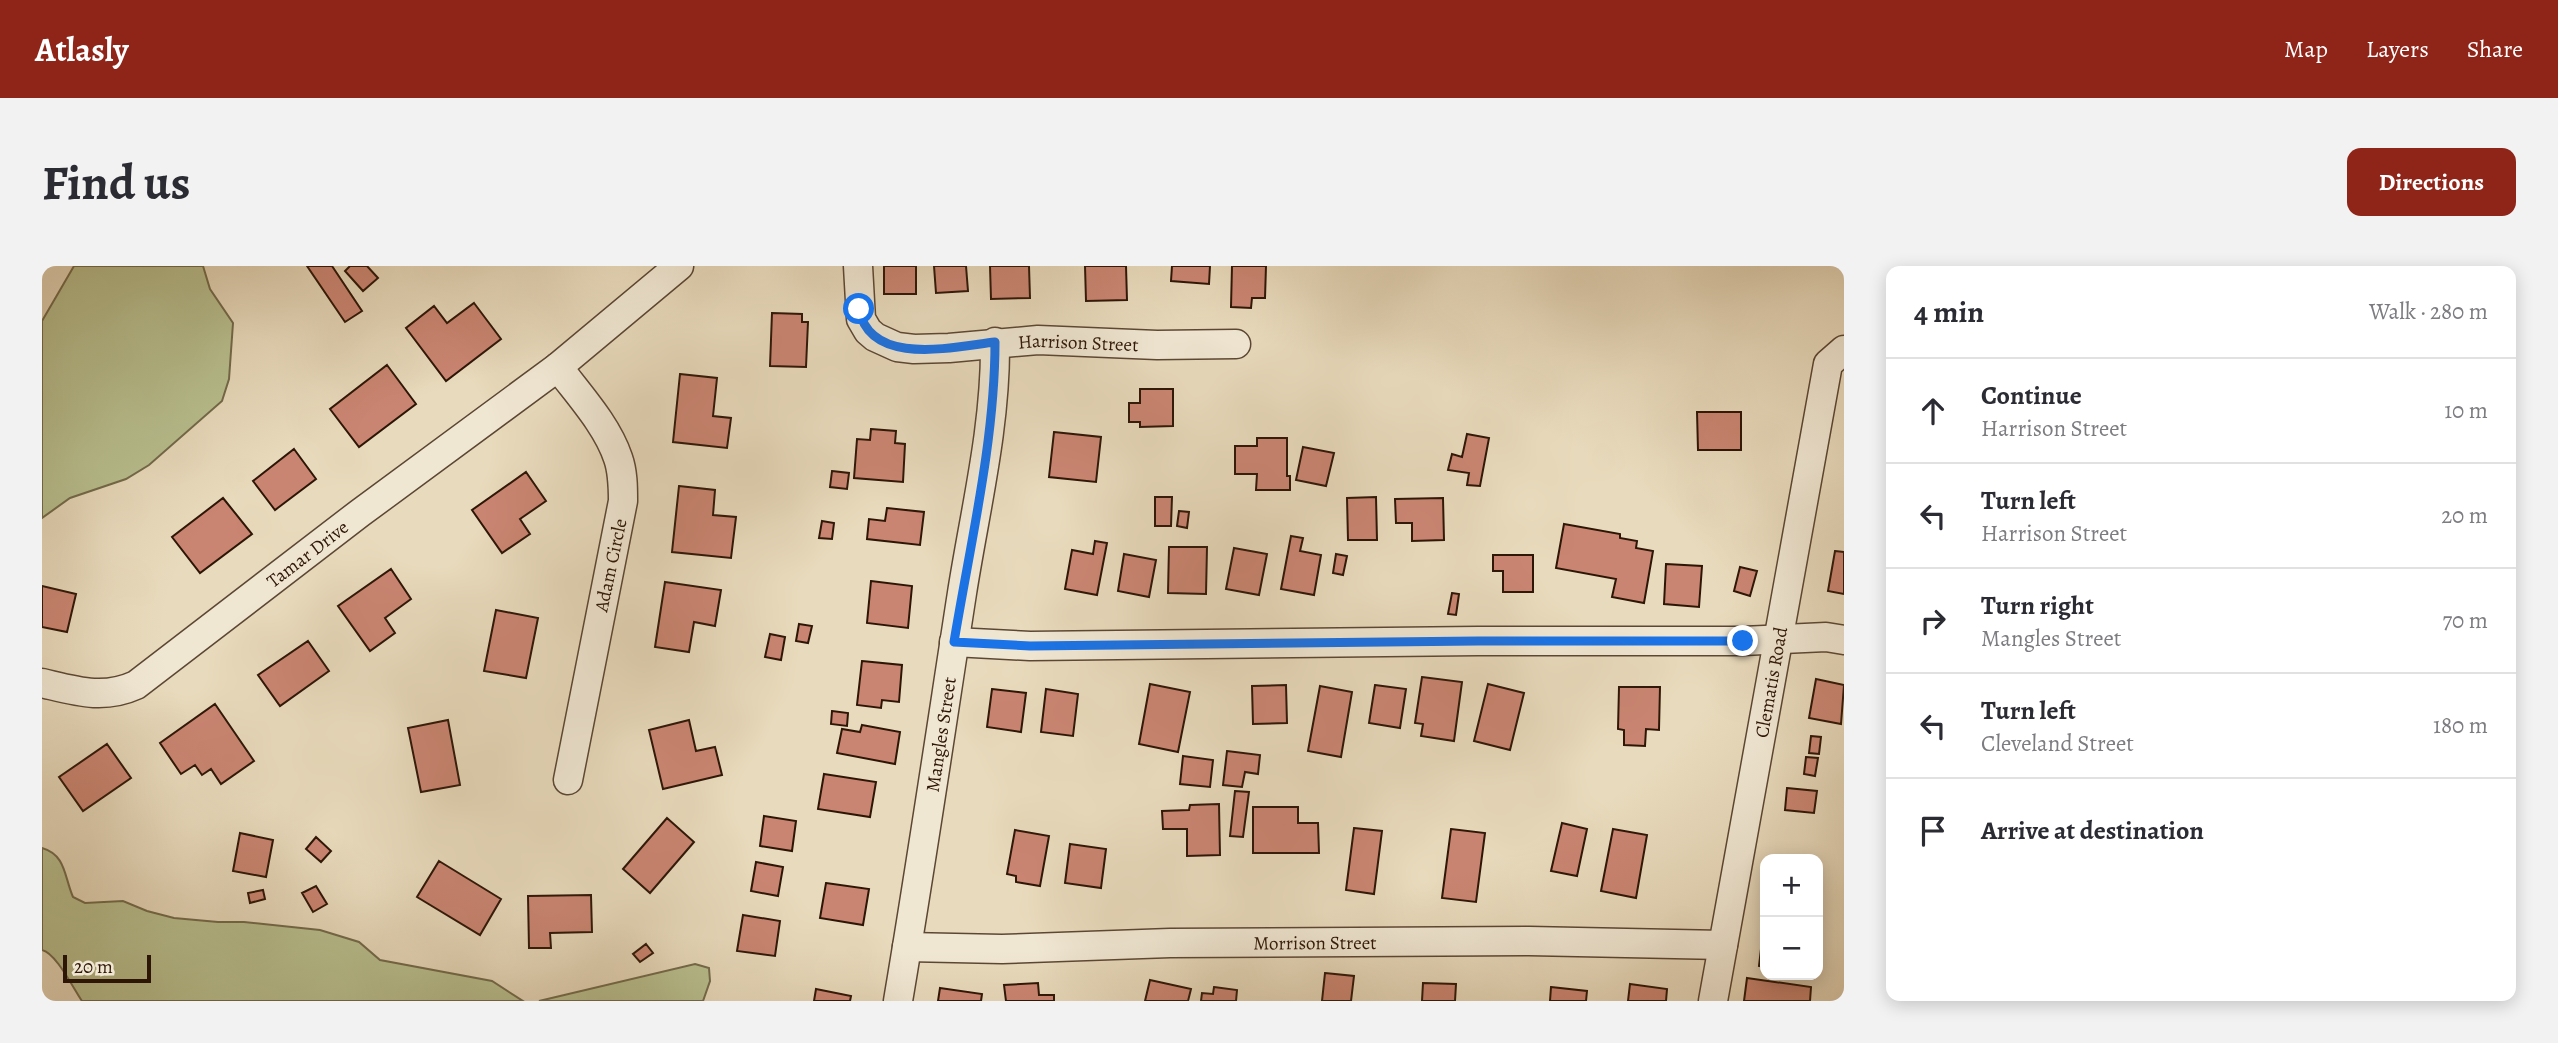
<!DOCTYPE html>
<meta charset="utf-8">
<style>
:root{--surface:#fff;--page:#f2f2f3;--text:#2b2b33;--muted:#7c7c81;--line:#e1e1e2;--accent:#8f2418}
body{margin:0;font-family:Alegreya,serif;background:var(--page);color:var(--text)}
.controls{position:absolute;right:21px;bottom:21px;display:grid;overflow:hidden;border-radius:14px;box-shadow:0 4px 18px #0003}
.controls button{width:63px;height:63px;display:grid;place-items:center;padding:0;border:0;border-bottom:2px solid var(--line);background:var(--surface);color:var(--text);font:35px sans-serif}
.scale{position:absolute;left:21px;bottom:18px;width:88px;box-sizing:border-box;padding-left:7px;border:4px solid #2e1607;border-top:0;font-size:19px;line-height:24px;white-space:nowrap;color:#2e1607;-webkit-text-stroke:5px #f0e7d3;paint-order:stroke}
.stop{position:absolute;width:21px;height:21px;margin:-16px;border:5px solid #1a73e8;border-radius:50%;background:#fff}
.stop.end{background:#1a73e8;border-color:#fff;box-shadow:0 2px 7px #0008}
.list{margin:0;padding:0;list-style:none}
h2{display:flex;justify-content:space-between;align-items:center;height:91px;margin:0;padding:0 28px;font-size:30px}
h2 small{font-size:23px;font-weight:400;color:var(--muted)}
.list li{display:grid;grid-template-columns:46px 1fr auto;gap:21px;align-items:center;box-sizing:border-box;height:105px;padding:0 28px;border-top:2px solid var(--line)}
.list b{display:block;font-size:26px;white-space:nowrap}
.list p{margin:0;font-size:23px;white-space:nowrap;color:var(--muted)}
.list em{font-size:23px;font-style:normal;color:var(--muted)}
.icon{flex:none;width:38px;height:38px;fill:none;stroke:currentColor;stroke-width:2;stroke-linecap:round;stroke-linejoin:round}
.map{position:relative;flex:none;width:1802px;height:735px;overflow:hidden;border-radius:14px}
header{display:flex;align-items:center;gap:42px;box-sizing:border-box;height:98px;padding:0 35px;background:var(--accent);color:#fff}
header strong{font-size:33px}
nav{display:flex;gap:38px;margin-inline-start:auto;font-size:24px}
.intro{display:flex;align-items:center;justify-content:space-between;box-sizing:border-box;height:168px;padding:0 42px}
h1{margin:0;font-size:49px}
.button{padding:18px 32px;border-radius:14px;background:var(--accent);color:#fff;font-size:24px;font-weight:700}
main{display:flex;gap:42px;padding:0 42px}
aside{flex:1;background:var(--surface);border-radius:14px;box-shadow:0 4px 18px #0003}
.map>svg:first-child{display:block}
.green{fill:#b8bf8f;stroke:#736a4b;stroke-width:2}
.building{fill:#ca8572;stroke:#2e1607;stroke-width:2}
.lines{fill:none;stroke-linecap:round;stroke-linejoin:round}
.street-casing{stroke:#5c4734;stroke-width:31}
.street{stroke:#f0e7d3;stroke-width:28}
.route{stroke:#1a73e8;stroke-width:9}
.labels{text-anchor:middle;stroke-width:5;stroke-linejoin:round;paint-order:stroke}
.street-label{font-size:19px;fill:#2e1607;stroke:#f0e7d3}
</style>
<header>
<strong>Atlasly</strong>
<nav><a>Map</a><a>Layers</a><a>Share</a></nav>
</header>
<div class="intro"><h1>Find us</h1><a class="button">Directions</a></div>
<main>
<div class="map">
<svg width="1802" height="735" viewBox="0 0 1802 735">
<rect width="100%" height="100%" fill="#e8dabc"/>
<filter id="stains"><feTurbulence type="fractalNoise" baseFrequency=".00286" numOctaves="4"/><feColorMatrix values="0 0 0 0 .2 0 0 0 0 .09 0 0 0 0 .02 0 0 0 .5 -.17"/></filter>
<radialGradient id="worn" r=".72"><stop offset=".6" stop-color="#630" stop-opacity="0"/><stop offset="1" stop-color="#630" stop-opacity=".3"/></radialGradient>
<path class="green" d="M32,0H161L168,23L191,57L187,113L180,135L107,199L84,213L28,232L0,252V55Z
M0,582C24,589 22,610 31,631L43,637L81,635L105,645L132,652L176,656H202L278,664L317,676L338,694L450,715L481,735H40C31,722 14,687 0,684Z
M653,698L667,702L668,715L661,735H497Z"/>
<path class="building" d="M265,0H290L320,45L303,56Z
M308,0H325L336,12L321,25L303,5Z
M842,0H874V28H842Z
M892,0H924L926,25L894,27Z
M948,0H987L988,32L949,33Z
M1043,0H1084L1085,34L1044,35Z
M1130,0H1168L1167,18L1129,15Z
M1190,0H1224L1223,32H1210L1209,42L1189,41Z
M432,37L459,73L404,115L364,62L392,40L405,57Z
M730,47L760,48V56H766L764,101L728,100Z
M345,99L374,138L317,181L288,143Z
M638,108L675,112L671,150L689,152L685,182L631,176Z
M1098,123H1131V160L1098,161V156H1087V137H1098Z
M1655,146H1699V184H1656Z
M829,163L854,165L853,177L863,178L861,216L812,212L815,173L828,174Z
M1012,166L1059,171L1054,216L1007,211Z
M1425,168L1447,172L1438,220L1425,219L1427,207L1406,204L1410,188L1420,191Z
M1215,172H1245V210H1248V224H1214L1215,208H1193V180H1215Z
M1261,181L1292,187L1284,220L1254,214Z
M252,183L274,213L233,244L211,215Z
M790,205L807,207L805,223L788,221Z
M484,206L504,235L478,253L488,268L460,287L430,244Z
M637,220L673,224L671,249L694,251L689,292L630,286Z
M1113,231H1130L1129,260H1113Z
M1334,231L1335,274H1306L1305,232Z
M181,232L210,268L158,307L130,271Z
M1401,232L1402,274L1370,275V257H1354L1353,233Z
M845,242L882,246L878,279L825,273L827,253L843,255Z
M1137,245L1147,246L1145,262L1135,260Z
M780,255L792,257L790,273L777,272Z
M1522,258L1578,268V272L1595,275L1594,282L1611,285L1602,337L1570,331L1574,313L1514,302Z
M1249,270L1261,272L1258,285L1279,289L1272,329L1239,323Z
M1053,275L1065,277L1055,329L1023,323L1030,284L1051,288Z
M1127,281H1165L1164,328L1126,327Z
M1192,282L1225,288L1217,329L1184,323Z
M1793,285L1802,286V328L1786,325Z
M1082,288L1114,294L1107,331L1076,325Z
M1294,288L1305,290L1301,309L1291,307Z
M1451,289H1491V326H1461V305H1451Z
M1624,298L1660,300L1657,341L1622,338Z
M1698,301L1715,305L1708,330L1692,325Z
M349,303L369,333L343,352L353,367L328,385L296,340Z
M829,315L870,320L866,362L825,357Z
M623,316L679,324L673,360L652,356L647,386L613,381Z
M0,320L34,328L25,366L0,361Z
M1410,327L1417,328L1414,349L1406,348Z
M454,344L496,352L484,412L442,405Z
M757,358L770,360L766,377L754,375Z
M728,368L743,371L739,394L723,391Z
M266,375L287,405L238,440L216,409Z
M820,395L860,399L857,436L840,434L839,442L815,439Z
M1380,411L1420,416L1412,475L1379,470L1381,458L1373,457Z
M1774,413L1802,419L1799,458L1767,452Z
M1108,418L1148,426L1136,486L1097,478Z
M1446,418L1482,427L1468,484L1432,475Z
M1244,419L1245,457L1211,458L1210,420Z
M1333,419L1364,423L1358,462L1327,457Z
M1278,420L1310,426L1299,491L1266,485Z
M1577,421H1618L1617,464L1604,463L1603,480L1582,479V464L1576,463Z
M950,423L984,427L979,466L945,461Z
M1004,423L1036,428L1031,470L999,466Z
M173,438L212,495L179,518L169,503L160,509L153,499L139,508L118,477Z
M790,445L806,447L805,460L789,458Z
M406,454L418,519L379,526L366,462Z
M647,454L654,485L673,481L680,509L621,523L607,464Z
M820,459L858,466L853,498L795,487L800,463L818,466Z
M1769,470L1779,471L1777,488L1767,487Z
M65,478L89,512L41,545L17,511Z
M1185,485L1218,489L1216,508L1203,506L1200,521L1181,519Z
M1141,490L1171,494L1168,521L1138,518Z
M1764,491L1776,492L1773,510L1762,508Z
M782,508L834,516L828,551L776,543Z
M1745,522L1775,525L1772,547L1743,544Z
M1193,525L1207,526L1201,571L1188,570Z
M1177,538L1178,589L1145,590V563H1121L1120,545L1147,544L1148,539Z
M1211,541H1256V557H1276L1277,587H1211Z
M722,550L754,555L750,585L718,580Z
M625,552L652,576L608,627L581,603Z
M1520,557L1545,563L1535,610L1509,605Z
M1312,562L1340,565L1332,628L1304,624Z
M1409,563L1443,567L1434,636L1400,632Z
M1571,563L1605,569L1594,632L1559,625Z
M973,564L1007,570L998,620L974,616V610L965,608Z
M198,567L231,574L224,611L191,605Z
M274,571L289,585L279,596L264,583Z
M1028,578L1064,583L1059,622L1023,617Z
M397,595L459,633L438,669L375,631Z
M714,596L741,601L736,630L709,625Z
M784,617L827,623L821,659L778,652Z
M274,620L285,638L271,646L260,627Z
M221,624L223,633L208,637L206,627Z
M549,629L550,666L508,667L509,682H487L486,630Z
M701,649L738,655L733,690L695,685Z
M1721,666H1723V701L1717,700Z
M604,678L611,687L598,696L591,688Z
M1283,707L1312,710L1309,735H1280Z
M1705,712L1769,721L1768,735H1702Z
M1108,714L1149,723L1146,735H1103Z
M996,717L997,729H1012V735H964L962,719Z
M1381,717L1414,718L1413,735H1380Z
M1588,718L1625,723L1624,735H1586Z
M1172,721L1195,724L1194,735H1159L1160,727L1171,728Z
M1509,721L1545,725L1544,735H1508Z
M898,722L940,728L939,735H896Z
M774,723L809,730L808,735H772Z"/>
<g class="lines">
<defs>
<g id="street">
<path id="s1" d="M816,0L819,53L826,65L833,71L855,81L872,83L907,82L996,74L1115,79L1194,78"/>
<path d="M516,101C537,129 565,159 576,192C581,206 581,221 581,235L526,514"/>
<path d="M912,376L988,380L1436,375H1701L1784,371L1802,374"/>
<path id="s2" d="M0,417C34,425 61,434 94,419L318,247L516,101L637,0"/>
<path id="s3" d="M865,681L960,683L1128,677L1487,675L1681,679"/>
<path id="s4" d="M856,735C879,599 899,463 920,327C933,244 954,161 953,76"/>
<path id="s5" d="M1671,735L1786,98L1802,84"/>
</g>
</defs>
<use href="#street" class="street-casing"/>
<use href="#street" class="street"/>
</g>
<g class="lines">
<path class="route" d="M817,43C828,101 911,81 953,76C953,175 928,279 912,376L988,380L1436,375H1701"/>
</g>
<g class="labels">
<g class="street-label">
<text dy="7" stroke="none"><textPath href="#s1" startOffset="282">Harrison Street</textPath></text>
<text dy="7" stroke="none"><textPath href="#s2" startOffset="312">Tamar Drive</textPath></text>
<text transform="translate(568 299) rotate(-78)" y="7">Adam Circle</text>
<text dy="7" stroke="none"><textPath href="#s5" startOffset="324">Clematis Road</textPath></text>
<text dy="7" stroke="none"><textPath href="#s4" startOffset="270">Mangles Street</textPath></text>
<text dy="7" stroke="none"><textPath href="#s3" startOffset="408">Morrison Street</textPath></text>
</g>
</g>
<rect width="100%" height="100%" filter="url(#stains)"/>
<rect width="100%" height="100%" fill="url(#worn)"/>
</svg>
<div class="controls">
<button>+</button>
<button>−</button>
</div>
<div class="scale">20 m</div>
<div class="stop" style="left:817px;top:43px"></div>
<div class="stop end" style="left:1701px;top:375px"></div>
</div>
<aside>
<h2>4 min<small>Walk · 280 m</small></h2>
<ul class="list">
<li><svg class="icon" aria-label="ahead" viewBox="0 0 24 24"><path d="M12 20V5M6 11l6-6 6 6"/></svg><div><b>Continue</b><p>Harrison Street</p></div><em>10 m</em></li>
<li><svg class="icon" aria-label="left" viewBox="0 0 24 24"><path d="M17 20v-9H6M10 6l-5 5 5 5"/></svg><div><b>Turn left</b><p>Harrison Street</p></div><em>20 m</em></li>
<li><svg class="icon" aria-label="right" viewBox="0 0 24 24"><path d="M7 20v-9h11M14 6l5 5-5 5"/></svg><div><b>Turn right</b><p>Mangles Street</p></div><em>70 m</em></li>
<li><svg class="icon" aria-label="left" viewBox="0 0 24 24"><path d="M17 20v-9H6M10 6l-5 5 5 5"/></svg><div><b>Turn left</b><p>Cleveland Street</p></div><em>180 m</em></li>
<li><svg class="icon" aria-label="arrive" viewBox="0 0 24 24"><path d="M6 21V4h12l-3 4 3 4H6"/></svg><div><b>Arrive at destination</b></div></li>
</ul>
</aside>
</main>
